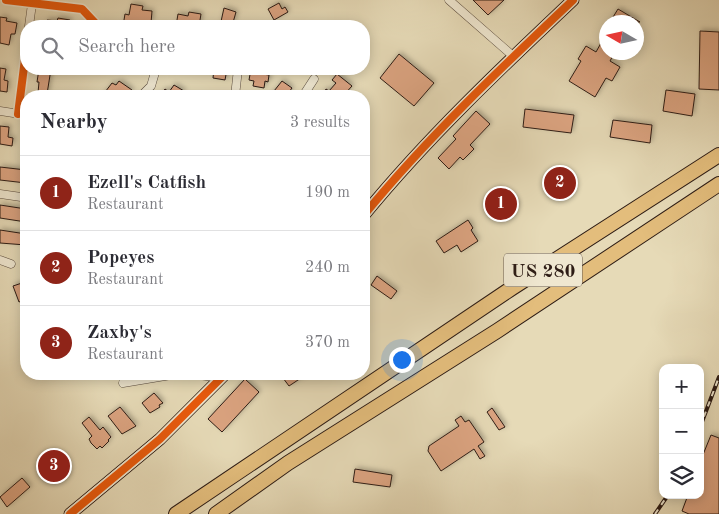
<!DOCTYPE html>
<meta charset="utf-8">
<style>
:root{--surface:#fff;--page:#f7f7f7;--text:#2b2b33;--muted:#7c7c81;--line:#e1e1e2;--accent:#8f2418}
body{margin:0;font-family:"Old Standard TT",serif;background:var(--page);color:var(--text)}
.controls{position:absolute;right:15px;bottom:15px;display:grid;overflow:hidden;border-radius:10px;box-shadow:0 2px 12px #0003}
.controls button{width:45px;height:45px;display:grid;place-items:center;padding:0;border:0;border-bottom:1px solid var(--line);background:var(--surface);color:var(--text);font:25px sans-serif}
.compass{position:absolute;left:599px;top:15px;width:45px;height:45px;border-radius:50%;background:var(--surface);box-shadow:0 2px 12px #0003;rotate:279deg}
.you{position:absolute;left:401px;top:359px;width:18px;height:18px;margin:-12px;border:4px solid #fff;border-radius:50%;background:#1a73e8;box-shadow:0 0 0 8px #1a73e833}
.badge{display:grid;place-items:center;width:32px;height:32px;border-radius:50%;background:var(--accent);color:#fff;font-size:16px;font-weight:700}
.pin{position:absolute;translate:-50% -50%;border:2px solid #fff;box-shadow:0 1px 5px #0006}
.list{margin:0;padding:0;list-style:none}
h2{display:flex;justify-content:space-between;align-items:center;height:65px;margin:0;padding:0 20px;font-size:21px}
h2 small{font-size:16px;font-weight:400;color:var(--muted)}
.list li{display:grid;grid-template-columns:32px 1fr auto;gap:15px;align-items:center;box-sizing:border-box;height:75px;padding:0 20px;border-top:1px solid var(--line)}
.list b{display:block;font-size:19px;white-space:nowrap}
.list p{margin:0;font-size:16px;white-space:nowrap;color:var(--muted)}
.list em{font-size:16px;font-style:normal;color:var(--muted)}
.icon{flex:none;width:28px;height:28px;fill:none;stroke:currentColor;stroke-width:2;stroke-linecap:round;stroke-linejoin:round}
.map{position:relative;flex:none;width:719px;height:514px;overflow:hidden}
.search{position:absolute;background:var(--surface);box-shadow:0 2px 12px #0003;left:20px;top:20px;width:350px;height:55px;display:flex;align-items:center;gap:12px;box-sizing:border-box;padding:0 18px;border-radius:20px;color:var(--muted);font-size:19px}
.panel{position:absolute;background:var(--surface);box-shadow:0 2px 12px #0003;left:20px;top:90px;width:350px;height:290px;border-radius:20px}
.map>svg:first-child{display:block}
.building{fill:#dca481;stroke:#2d1c15;filter:url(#shadow)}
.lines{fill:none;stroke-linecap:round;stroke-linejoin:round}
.street-casing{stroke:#5b4c3e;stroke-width:9}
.secondary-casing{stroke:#2d1c15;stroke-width:13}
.highway-casing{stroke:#2d1c15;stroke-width:16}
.street{stroke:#efe7d0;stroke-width:8}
.secondary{stroke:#efe7d0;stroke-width:11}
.highway{stroke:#e3bd7c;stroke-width:14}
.rail-casing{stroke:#2d1c15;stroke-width:4}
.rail{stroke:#efe7d0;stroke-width:2;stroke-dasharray:5.5;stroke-linecap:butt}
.cycleway-casing{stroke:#efe7d0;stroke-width:11}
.cycleway{stroke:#e8590c;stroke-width:8}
.labels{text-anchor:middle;stroke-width:4;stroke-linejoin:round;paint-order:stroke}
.shield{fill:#efe7d0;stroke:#67594d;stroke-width:1}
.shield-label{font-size:19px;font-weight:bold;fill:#2d1c15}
</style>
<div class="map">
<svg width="719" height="514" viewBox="0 0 719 514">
<defs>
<filter id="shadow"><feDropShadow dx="2" dy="-2" stdDeviation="2.5" flood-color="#0004"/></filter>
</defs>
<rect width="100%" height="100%" fill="#e6dab7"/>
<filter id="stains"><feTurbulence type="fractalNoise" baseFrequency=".004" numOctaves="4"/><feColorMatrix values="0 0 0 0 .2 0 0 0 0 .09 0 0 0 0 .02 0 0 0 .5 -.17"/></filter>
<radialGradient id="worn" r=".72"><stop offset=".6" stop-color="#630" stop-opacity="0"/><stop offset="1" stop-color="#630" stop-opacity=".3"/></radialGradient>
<path class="building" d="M473,0H504L488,15Z
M279,3L282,9L285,7L288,12L274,20L268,9Z
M131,4L143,6L142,10L152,11L151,23L147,22V26H123L125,14L129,15Z
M224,8L236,12L232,26H220Z
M618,9L640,22H610Z
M189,12L201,14L199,26H176L178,14L188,16Z
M0,17L7,18L6,21L17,23L15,34H11L9,45L0,43Z
M58,18L70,20L69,26H46L47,20L57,21Z
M700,31L719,32V90L699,89Z
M606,34V52H615L610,61L620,67L612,81L606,78L595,97L569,81L581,61L578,59L586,46L596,52Z
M399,54L434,83L414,106L380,78Z
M0,68L6,69L4,80L8,81L7,92L0,91Z
M39,69H51L47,94L38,93L39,82H37Z
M214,69H227L225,80L213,78Z
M251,69H263L262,74L269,75L268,82L265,81L264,88L253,86L254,81L249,80Z
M337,74L352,86L343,96H322L326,89L329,91L336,83L332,80Z
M119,81L132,90L127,96H102L112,83L116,85Z
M282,81L292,88L286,96H270Z
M174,85L184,91L180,96H160L165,89L169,92Z
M666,90L695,94L692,116L663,111Z
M525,109L574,115L571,133L523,127Z
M476,111L490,124L470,145L474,149L463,160L460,157L449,169L438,158L456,139L453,136Z
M613,120L652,125L650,143L610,137Z
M0,126L9,127L8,137L13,138L12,146L0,144Z
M0,167L26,170V183L0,180Z
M552,171L557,174L571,189L568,195L564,192L563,193L557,188L548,176Z
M497,189L517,204L505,220L485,204Z
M0,205L26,209V222L0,218Z
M468,220L473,228L471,230L478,241L461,252L457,245L444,253L436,241Z
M0,230L26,234V245L0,243Z
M377,276L397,291L391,299L371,285Z
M25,282L26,299L19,302L13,286Z
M280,374H307L289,386Z
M245,379L259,392L222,432L208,419Z
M154,393L163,403L159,405L160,407L150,413L142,403Z
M120,407L136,426L122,434L108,416Z
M492,408L505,427L499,430L487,412Z
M461,416L465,422L469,420L484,442L478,446L485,456L480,459L474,449L441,471L428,451L429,446L459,426L455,420Z
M89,417L100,430L103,427L111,437L108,440L109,441L102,448L100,446L97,449L91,443L89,439L92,436L82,423Z
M711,435L719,438V514H689L682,511L688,495H700V462Z
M53,452L67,472L55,481L40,460Z
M355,469L392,475L390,487L353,482Z
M22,478L30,487L7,507L0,497Z"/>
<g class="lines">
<defs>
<path id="street" d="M6,0L82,9L98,26
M449,0L513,56
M29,26L32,4
M141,96L151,86L156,69
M235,96L238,69
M303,96L314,79
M0,111L26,115
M18,114L26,51
M0,194L21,197
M0,260L11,264
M123,383L177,374H192L221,378"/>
<path id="secondary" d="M364,215C427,138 501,68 573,0
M70,514L160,439L225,374"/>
<path id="highway" d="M176,514L512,288L719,155
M216,514L288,463L497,331L719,184"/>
</defs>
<use href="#street" class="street-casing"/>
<use href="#secondary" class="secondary-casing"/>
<use href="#highway" class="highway-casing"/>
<use href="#street" class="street"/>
<use href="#secondary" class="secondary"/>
<use href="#highway" class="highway"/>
<defs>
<path id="rail" d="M700,427L719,377
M655,514L668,495"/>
</defs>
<use href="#rail" class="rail-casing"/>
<use href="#rail" class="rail"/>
<defs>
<path id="cycleway" d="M6,0L82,9L98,26
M18,114L26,51
M364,215C427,138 501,68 573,0
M70,514L160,439L225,374"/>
</defs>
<use href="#cycleway" class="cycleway-casing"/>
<use href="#cycleway" class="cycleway"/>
</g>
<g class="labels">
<rect class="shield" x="504" y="253.5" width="78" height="33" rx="4"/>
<g class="shield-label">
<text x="543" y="277">US 280</text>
</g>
</g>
<rect width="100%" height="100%" filter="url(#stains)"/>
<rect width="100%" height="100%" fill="url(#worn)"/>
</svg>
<div class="controls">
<button>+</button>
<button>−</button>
<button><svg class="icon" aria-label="layers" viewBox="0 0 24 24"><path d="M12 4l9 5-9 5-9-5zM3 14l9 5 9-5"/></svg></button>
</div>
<svg class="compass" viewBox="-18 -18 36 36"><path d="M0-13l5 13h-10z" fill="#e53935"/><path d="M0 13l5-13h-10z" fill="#7c7c81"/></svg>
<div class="you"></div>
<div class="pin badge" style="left:501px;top:204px">1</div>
<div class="pin badge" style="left:560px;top:183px">2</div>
<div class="pin badge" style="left:54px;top:466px">3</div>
<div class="search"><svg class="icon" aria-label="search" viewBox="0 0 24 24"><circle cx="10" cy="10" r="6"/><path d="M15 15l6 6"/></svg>Search here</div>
<section class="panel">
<h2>Nearby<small>3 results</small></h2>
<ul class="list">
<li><span class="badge">1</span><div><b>Ezell's Catfish</b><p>Restaurant</p></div><em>190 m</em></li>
<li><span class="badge">2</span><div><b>Popeyes</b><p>Restaurant</p></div><em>240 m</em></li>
<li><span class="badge">3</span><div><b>Zaxby's</b><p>Restaurant</p></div><em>370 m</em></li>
</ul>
</section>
</div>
